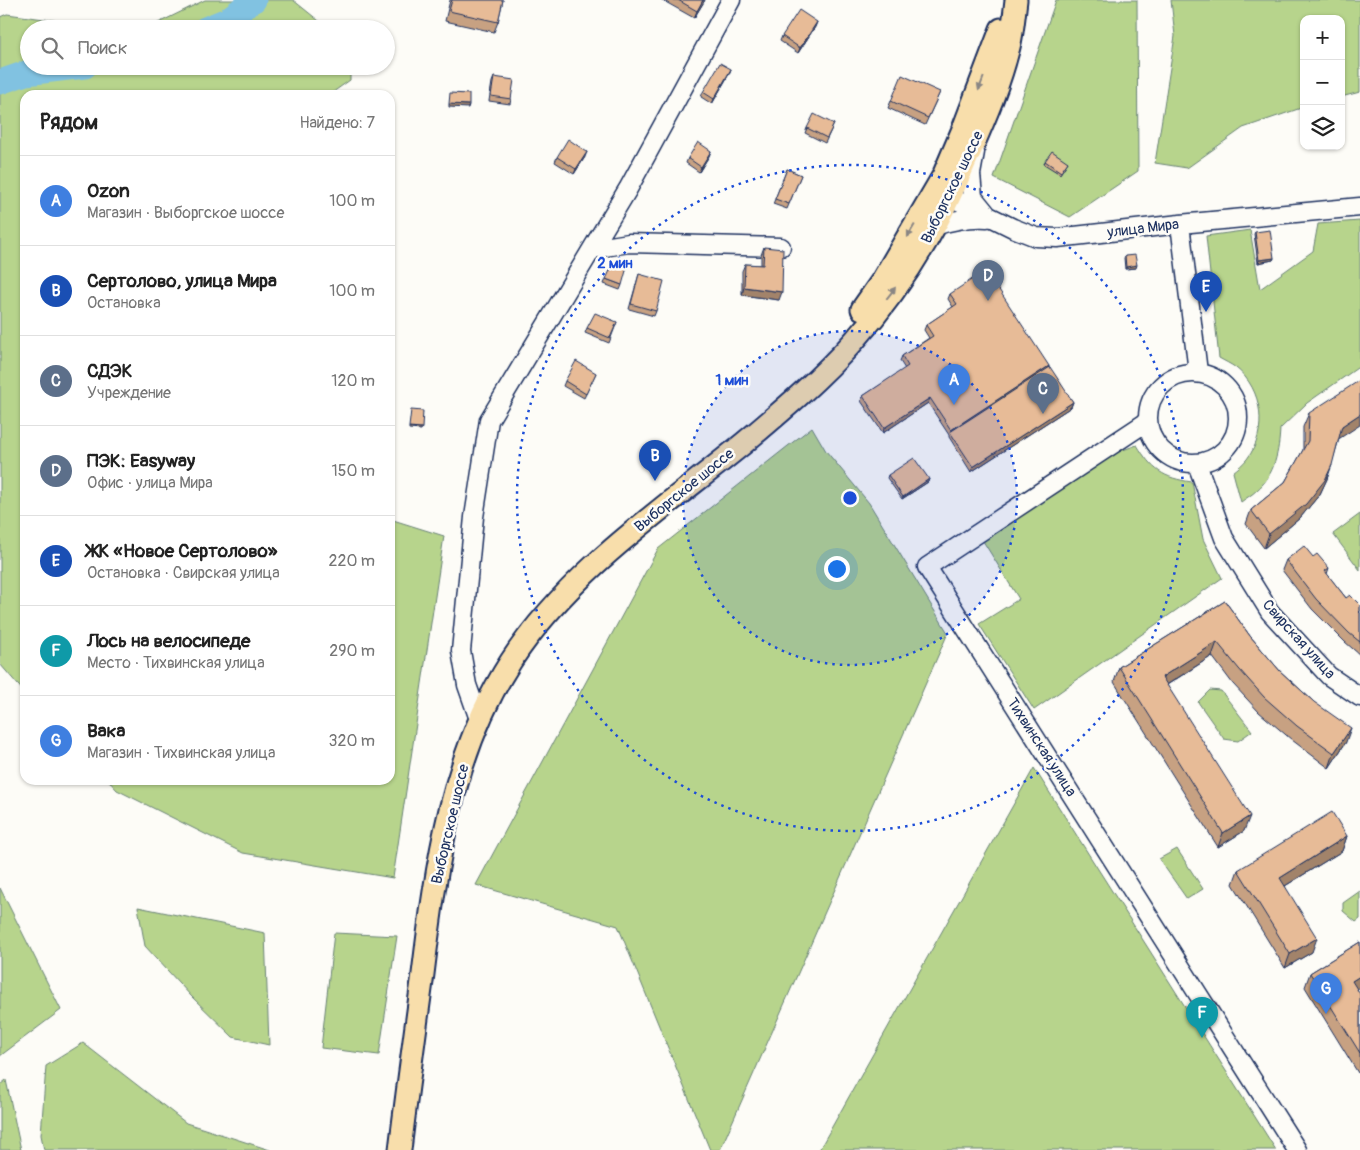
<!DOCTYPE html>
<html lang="ru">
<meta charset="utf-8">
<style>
:root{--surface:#fff;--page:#f6f6f6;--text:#222;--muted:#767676;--line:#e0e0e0;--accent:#1f6fb2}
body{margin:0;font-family:Pangolin,sans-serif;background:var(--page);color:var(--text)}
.controls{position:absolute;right:15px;top:15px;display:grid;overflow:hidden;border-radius:10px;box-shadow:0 1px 4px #0004}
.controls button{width:45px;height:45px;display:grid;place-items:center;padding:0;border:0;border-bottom:1px solid var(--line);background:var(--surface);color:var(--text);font:25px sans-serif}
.you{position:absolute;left:836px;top:568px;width:18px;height:18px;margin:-12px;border:4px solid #fff;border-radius:50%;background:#1a73e8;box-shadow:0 0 0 8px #1a73e833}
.badge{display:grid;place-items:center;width:32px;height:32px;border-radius:50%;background:var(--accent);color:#fff;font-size:16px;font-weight:700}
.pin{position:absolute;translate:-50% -41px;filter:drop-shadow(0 1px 2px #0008)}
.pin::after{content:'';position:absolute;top:26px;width:18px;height:15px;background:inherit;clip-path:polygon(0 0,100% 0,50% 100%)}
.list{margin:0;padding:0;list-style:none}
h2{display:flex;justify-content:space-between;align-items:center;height:65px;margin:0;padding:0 20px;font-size:21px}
h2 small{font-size:16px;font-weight:400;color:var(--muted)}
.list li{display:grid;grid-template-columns:32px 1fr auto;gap:15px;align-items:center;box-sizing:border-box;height:90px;padding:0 20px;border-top:1px solid var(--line)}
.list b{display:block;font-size:19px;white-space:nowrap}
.list p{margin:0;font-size:16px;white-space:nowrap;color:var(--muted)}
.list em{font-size:16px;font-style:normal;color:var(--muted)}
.icon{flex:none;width:28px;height:28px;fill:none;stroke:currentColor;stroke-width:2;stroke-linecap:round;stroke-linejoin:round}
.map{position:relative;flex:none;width:1360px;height:1150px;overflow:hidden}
.search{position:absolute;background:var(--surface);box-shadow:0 1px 4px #0004;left:20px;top:20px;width:375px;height:55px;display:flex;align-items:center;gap:12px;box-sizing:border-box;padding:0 18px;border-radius:28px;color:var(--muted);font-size:19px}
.panel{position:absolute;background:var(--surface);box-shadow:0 1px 4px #0004;left:20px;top:90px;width:375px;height:695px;border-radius:15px}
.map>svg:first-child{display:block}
.green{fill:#b7d48c;stroke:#698275}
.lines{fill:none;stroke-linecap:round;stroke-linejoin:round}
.river{stroke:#81c2e1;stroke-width:25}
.minor-casing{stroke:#1b2f5e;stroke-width:21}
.major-casing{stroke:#1b2f5e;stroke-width:25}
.minor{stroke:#fdfcf7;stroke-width:18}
.major{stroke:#f8deab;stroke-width:21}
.wall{fill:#c7a182;stroke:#1b2f5e}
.shaded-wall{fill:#a2836a;stroke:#1b2f5e}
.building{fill:#e7bb97;stroke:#1b2f5e}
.oneway{fill:#8a8684}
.ring{fill:none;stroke:#1d4ed8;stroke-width:2.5;stroke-dasharray:2.5 5}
.labels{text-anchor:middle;stroke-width:5;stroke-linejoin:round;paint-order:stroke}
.street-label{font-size:15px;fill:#1b2f5e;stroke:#fdfcf7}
.centre{fill:#1d4ed8;stroke:#fdfcf7;stroke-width:2.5}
.ring-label{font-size:15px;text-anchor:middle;font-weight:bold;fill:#1d4ed8;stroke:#fdfcf7;stroke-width:5;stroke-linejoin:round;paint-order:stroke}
</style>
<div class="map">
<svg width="1360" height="1150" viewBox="0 0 1360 1150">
<rect width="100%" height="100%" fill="#fdfcf7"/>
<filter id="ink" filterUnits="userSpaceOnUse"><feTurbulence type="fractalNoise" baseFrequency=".02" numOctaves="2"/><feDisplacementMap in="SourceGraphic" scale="10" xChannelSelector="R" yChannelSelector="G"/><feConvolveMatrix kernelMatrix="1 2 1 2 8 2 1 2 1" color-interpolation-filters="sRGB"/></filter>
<g filter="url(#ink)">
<path class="green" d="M205,0H293L329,29H146Z
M1056,0H1137L1138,171L1070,217L994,178Z
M1171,0H1360V92L1341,97V19H1304V107L1243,128L1187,168L1155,163L1175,36Z
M7,14L119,29H29V66H350V80L329,95H25V693L0,664V17Z
M1360,221V366L1307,403L1280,429C1279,450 1275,475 1257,490C1252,495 1246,498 1241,502L1233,472C1238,468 1243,464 1247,459C1268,432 1263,389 1236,368C1231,364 1224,361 1219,358L1206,236L1250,230L1260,289L1313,251L1318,224Z
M812,427L826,451L869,503L948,633L720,1150H710L618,926L476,885L658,549Z
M1137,445C1152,470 1163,478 1192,482L1203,539L1222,578L1034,710L979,624L1019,599L983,541L1120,451Z
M1360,514V570L1333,534Z
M390,519L444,536L393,878L243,853L117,790L108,780H390Z
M1210,690L1221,691L1252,731L1238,741L1224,739L1198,702Z
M1034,768L1276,1150H819Z
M1177,849L1203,889L1187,899L1159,859Z
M0,888L61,1010L0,1056Z
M1360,891V919L1356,922L1343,911V903Z
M138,907L265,933L269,1045L233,1037L191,996L145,946Z
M334,933L397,936L379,1055L321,1048Z
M83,1043L186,1123L270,1150H44L41,1135L46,1066Z
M6,1080L21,1150H0V1085Z"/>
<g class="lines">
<path class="river" d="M205,29L227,20L254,0
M0,82L26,73L85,66"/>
<defs>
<path id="minor" d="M975,152L971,174L973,197L986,213
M938,191L1013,228L1036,237L1057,238L1180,224L1360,207
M1180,224L1198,372
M935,226C953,220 968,217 987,218
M592,249L629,243L781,247
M1148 418a45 45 0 1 1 90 0a45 45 0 1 1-90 0Z
M1148,421L927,567L1297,1150
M1197,464L1224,538L1270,612L1329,676L1360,697
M480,722L467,685L461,651L474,517L489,420L628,189L731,0"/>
<path id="major" d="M862,309L881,282L943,176L963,129L1001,29
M400,1150C407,1091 415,1033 423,974C436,867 451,754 511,661C570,571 662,510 744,443C782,411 821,378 854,341C885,306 914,265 936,224C949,200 960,174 971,150C986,116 1000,83 1009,47C1013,32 1014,16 1016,0"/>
</defs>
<use href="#minor" class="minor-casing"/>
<use href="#major" class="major-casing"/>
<use href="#minor" class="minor"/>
<use href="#major" class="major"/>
</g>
<path class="wall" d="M450,0H503L498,22L494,32L445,21Z
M662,0H705L694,18Z
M817,22L815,27L798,53L780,41L782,36Z
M731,69L729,74L712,104L701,97L703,92Z
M494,77L511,99L510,104L489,101L492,82Z
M940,92L925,125L888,108L891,101Z
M834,124L825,143L805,133L807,128Z
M711,151L709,156L699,172L686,163L688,158Z
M557,157H585L574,174L555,162Z
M1045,161L1068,162L1060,174L1044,164Z
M787,169L801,175L787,209L773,204Z
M1255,232L1274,258L1273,260L1258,263L1254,234Z
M764,247L779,300L742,295V271L745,264L761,265V255Z
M1125,256L1136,268L1125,269L1124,258Z
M639,274L656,311L654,316L629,309Z
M606,279L622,285L620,290L604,284Z
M950,294L1049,366L1048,368L1073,402L1071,407L971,472L949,437V435L928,403L883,433L861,401L863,396L905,369L900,361L902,356L929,338L924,330L926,325L953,307L948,299Z
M617,322L609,343L585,333L587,328Z
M596,373L584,398L563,386L565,381Z
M1309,413L1339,439L1327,479L1320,494L1300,518L1264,548L1246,524L1251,510L1285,482L1303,450V427Z
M888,475L929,479L928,482L902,499L887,478Z
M1313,557L1329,568L1327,574L1346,598L1360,605V655L1345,642L1312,609L1282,570L1286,560Z
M1225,601L1250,636L1280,671L1314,702L1346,742L1329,768L1292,740L1259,712L1233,684L1212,656L1167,685L1244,831L1218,847L1114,682L1119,667Z
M1347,836L1342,851L1285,886L1312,952L1285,968L1233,884L1238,870Z
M1360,942V987L1357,989L1360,994V1071L1358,1073L1305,987L1310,973Z"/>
<path class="shaded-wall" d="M703,0H705L694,18L697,11Z
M817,22L815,27L798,53L800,48Z
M731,69L729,74L712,104L714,99Z
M449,104L469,105L468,108L449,107Z
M711,151L709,156L699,172L701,167Z
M587,152L585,157L574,174L576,169Z
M1274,258L1273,260L1258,263L1259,260Z
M1137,265L1136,268L1125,269L1126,267Z
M744,287L782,292L779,300L742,295Z
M1049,366L1047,371L950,432L951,430Z
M930,398L928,403L883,433L884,428Z
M1073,402L1071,407L971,472L973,467Z
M1360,414V425L1337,440L1342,426Z
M409,427L422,428L421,430L409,429Z
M1332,465L1327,479L1320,494L1300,518L1264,548L1269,534Z
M929,479L928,482L902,499L903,497Z
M1217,642L1212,656L1157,691L1162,677Z
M1351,728L1346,742L1329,768L1334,753Z
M1250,816L1244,831L1218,847L1223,833Z
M1347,836L1342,851L1275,892L1280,878Z
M1317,938L1312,952L1285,968L1290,954Z
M1360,976V987L1347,996L1352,981Z"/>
<path class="building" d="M452,0H503L498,22L449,11Z
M678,0H703L697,11Z
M799,10L817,22L800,48L782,36Z
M720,63L731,69L714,99L703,92Z
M902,75L940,92L928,118L891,101Z
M494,77L514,80L511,99L491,96Z
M450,93L469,94V105L449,104Z
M814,114L834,124L827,138L807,128Z
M568,139L587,152L576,169L557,157Z
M698,142L711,151L701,167L688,158Z
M1052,151L1068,162L1061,172L1045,161Z
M787,169L801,175L789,204L775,199Z
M1270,230L1274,258L1259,260L1255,232Z
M764,247L783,249L782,292L744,287L745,264L763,265Z
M1135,255L1137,265L1126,267L1125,256Z
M614,262L627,267L622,285L606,279Z
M986,270L1049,366L951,430L930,398L884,428L863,396L908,366L902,356L933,336L926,325L957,304L950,294Z
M639,274L664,281L656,311L631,304Z
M595,313L617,322L610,338L587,328Z
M576,361L596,373L586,394L565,381Z
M1050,367L1073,402L973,467L950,432Z
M1360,380V414L1342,426L1332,465L1325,480L1306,504L1269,534L1251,510L1285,482L1308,441L1309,413Z
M411,410L423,411L422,428L409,427Z
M914,458L929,479L903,497L888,475Z
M1304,546L1313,557L1317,554L1329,568L1325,571L1346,598L1350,595L1360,605V611L1359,612L1360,613V642L1349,633L1316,599L1286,560Z
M1225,601L1250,636L1280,671L1314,702L1351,728L1334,753L1297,726L1264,697L1239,669L1217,642L1162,677L1250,816L1223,833L1119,667Z
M1332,812L1347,836L1280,878L1317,938L1290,954L1238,870Z
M1360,942V976L1352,981L1360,994V1053L1310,973Z"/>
<defs><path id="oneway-solid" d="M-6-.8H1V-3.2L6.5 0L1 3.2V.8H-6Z" transform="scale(1.25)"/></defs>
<g class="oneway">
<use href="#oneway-solid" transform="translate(981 84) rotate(111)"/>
<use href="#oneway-solid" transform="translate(911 231) rotate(120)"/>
<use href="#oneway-solid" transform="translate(891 293) rotate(-52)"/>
</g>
</g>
<circle cx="850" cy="498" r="167" fill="#1d4ed8" fill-opacity=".12"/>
<g class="ring">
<circle cx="850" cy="498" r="167"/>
<circle cx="850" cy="498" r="333"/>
</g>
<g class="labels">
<g class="street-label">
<text transform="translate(952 187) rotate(-64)" y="5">Выборгское шоссе</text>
<text transform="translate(1143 228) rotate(-7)" y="5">улица Мира</text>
<text transform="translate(684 490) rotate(-39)" y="5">Выборгское шоссе</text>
<text transform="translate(1299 639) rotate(48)" y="5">Свирская улица</text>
<text transform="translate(1042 747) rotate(57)" y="5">Тихвинская улица</text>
<text transform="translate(450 824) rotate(-77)" y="5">Выборгское шоссе</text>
</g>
</g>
<circle cx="850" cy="498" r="8" class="centre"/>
<g class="ring-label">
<text x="615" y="268">2 мин</text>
<text x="732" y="385">1 мин</text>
</g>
</svg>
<div class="controls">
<button>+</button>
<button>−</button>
<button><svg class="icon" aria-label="layers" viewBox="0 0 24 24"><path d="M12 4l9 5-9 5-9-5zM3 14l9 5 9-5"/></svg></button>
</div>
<div class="you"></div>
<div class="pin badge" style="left:954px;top:405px;background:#3f7fe0">A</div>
<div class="pin badge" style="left:655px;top:481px;background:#1a4fb4">B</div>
<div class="pin badge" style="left:1043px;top:414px;background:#5c6f8a">C</div>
<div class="pin badge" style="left:988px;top:301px;background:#5c6f8a">D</div>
<div class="pin badge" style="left:1206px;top:312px;background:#1a4fb4">E</div>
<div class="pin badge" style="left:1202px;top:1038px;background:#0f9aa8">F</div>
<div class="pin badge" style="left:1326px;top:1014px;background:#3f7fe0">G</div>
<div class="search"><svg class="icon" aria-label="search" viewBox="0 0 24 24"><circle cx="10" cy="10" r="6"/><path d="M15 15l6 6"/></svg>Поиск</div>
<section class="panel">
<h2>Рядом<small>Найдено: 7</small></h2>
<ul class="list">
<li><span class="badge" style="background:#3f7fe0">A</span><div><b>Ozon</b><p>Магазин · Выборгское шоссе</p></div><em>100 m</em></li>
<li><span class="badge" style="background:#1a4fb4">B</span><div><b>Сертолово, улица Мира</b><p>Остановка</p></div><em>100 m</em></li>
<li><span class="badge" style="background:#5c6f8a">C</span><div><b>СДЭК</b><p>Учреждение</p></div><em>120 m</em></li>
<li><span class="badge" style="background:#5c6f8a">D</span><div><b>ПЭК: Easyway</b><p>Офис · улица Мира</p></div><em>150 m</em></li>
<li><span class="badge" style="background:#1a4fb4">E</span><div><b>ЖК «Новое Сертолово»</b><p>Остановка · Свирская улица</p></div><em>220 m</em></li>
<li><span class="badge" style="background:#0f9aa8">F</span><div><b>Лось на велосипеде</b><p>Место · Тихвинская улица</p></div><em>290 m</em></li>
<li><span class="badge" style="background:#3f7fe0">G</span><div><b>Вака</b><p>Магазин · Тихвинская улица</p></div><em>320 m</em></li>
</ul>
</section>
</div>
